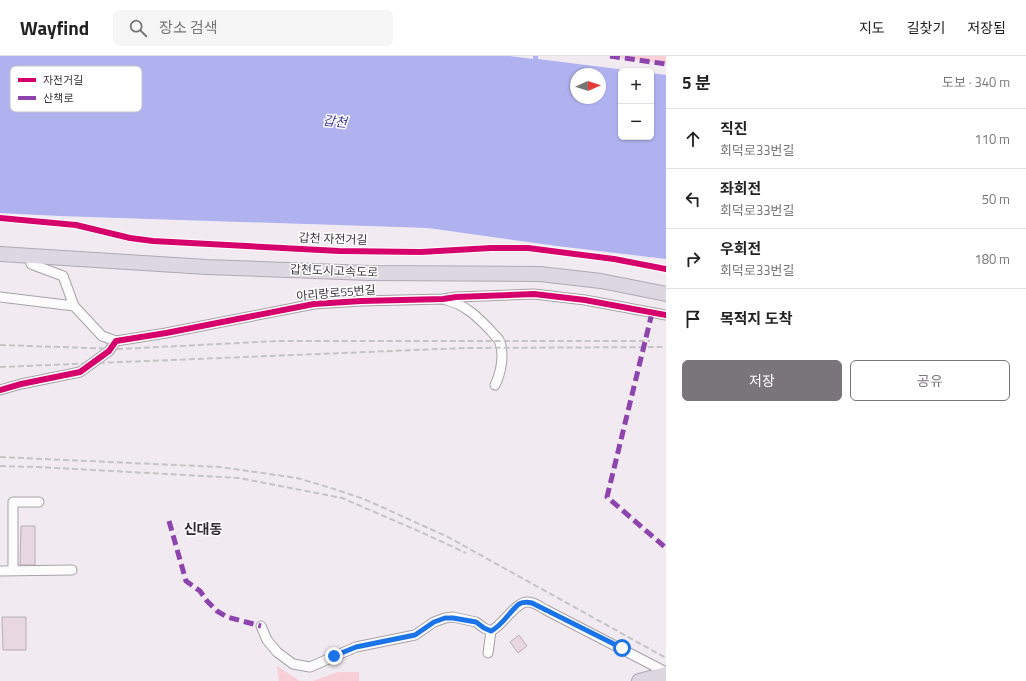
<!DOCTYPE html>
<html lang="ko">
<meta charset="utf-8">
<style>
:root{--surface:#fff;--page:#f6f6f6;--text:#222;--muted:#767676;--line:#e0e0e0;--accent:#7a757b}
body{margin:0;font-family:"Titillium Web","Noto Sans KR",sans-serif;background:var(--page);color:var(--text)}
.controls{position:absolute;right:12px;top:12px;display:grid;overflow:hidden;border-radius:6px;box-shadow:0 1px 3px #0004}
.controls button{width:36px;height:36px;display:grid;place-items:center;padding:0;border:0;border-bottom:1px solid var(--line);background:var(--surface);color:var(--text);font:20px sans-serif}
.compass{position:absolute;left:570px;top:12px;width:36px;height:36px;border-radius:50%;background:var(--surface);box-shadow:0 1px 3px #0004;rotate:87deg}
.stop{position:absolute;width:12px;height:12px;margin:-9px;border:3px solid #1a73e8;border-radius:50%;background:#fff}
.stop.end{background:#1a73e8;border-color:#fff;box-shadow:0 1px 4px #0008}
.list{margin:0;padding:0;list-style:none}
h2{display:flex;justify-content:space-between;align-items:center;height:52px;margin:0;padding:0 16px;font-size:17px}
h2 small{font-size:13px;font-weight:400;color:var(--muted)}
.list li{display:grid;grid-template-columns:26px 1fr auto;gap:12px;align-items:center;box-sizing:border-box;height:60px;padding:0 16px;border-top:1px solid var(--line)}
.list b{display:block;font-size:15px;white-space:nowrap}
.list p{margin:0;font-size:13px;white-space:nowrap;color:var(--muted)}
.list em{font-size:13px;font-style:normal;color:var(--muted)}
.actions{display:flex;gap:8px;padding:12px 16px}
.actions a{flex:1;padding:9px 0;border:1px solid var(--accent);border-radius:6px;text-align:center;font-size:14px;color:var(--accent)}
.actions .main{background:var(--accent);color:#fff}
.icon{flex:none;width:22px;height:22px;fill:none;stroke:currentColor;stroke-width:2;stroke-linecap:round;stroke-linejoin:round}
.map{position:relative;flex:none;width:666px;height:625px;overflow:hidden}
header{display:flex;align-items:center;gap:24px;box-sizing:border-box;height:56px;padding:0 20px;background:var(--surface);border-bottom:1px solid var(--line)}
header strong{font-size:19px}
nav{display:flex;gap:22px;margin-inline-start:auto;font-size:14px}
.search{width:280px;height:36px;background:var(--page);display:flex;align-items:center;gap:10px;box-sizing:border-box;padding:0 14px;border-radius:6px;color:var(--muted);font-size:15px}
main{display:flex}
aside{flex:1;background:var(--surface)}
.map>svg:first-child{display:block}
.green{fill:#f9cfd7}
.water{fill:#b0b2f0;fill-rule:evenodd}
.building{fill:#e8d6e0;stroke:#b6b0b4}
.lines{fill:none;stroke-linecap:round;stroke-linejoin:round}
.minor-casing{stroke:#a7a2a7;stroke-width:11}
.highway-casing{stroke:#afa9b4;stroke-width:16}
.minor{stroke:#fdfcfd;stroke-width:9}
.highway{stroke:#dcd7e0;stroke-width:14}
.rail{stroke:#c5c4c5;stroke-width:2;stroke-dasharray:6 3;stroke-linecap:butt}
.quiet{stroke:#8e44ad;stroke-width:5;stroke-dasharray:10 5;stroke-linecap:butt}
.cycleway-casing{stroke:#fff;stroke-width:8}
.cycleway{stroke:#d6006c;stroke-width:6}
.route{stroke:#1a73e8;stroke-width:5}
.labels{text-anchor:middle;stroke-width:3;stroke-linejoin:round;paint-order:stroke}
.street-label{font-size:12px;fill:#3a363b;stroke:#fff}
.water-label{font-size:13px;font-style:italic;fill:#393193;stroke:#fff}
.quarter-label{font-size:14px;font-weight:bold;fill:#312831;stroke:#fff}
.key{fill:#fff;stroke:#c4c3c4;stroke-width:1}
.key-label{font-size:11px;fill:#3a363b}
</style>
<header>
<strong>Wayfind</strong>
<div class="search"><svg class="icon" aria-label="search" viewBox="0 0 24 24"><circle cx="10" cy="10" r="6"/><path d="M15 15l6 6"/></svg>장소 검색</div>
<nav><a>지도</a><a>길찾기</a><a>저장됨</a></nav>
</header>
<main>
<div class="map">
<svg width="666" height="625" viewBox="0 0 666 625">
<rect width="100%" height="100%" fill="#f1ebf1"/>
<path class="green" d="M610,0H666V8Z
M277,610L300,625H279Z
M338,616H359V625H313Z"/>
<path class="water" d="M0,0H510L533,3V0H538V3L634,15H621V81H651V17L666,19V203L557,190L428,172L59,160L0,157ZM576,18H600V42H576Z"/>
<path class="building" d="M21,470H35V509H20Z
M2,561H26V594H3Z
M519,579L527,590L518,597L510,586Z"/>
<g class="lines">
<defs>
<path id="minor" d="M31,208L63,220L74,250L102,280L116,285
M0,241L74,250
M446,244C464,248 478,261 491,275C493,278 497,281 499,284C505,297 501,317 495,329
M0,334L21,328L80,316L109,295L116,285L166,277L314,248L361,245L443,243L456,241L534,238L585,244L666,259
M0,515L72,514
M13,515V446H39
M261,570L267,584L277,596L293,608L310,611L356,591L415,579L434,566L445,562L453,561L476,566L484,572L491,575C503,569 516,545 528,546C534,546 541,551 546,554L666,616
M488,597L491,575"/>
<path id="highway" d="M0,198L207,211L369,217L540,218L601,225L666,238
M639,625L666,618"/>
</defs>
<use href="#minor" class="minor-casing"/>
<use href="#highway" class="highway-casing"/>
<use href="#minor" class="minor"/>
<use href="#highway" class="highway"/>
<path class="rail" d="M0,289L119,293L278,285H650
M0,311L465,292L666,291
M0,401L220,411L297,422L328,431L364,443L448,481L666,602
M0,410L38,411L239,422L342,442L423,477L466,497"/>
<path class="quiet" d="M610,0L666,8
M652,257L607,441L666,492
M169,465L186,525L200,535L207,545L217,555L227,561L261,570"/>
<defs>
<path id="cycleway" d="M0,162L76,169L130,182L153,185L339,195L421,196L491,192H528L614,203L666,213
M0,334L21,328L80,316L109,295L116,285L166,277L314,248L361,245L443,243L456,241L534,238L585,244L666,259"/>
</defs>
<use href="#cycleway" class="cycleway-casing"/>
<use href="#cycleway" class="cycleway"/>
</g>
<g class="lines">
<path class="route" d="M334,600L356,591L415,579L434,566L445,562H453L476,566L484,572L491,575C503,569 509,556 519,548C523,546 528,546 532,547L622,592"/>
</g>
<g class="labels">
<g class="street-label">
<text transform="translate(333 183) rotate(2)" y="4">갑천 자전거길</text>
<text transform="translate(334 215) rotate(2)" y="4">갑천도시고속도로</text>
<text transform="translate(336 237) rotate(-5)" y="4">아리랑로55번길</text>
</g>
<g class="water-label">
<text transform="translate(335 65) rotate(6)" y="5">갑천</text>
</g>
<g class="quarter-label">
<text x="203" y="478">신대동</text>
</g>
</g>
<rect x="10" y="10" width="132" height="46" rx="6" class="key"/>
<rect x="18" y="22" width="18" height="4" fill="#d6006c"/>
<rect x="18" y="40" width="18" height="4" fill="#8e44ad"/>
<g class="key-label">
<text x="43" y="28">자전거길</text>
<text x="43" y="46">산책로</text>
</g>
</svg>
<div class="controls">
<button>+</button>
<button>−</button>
</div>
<svg class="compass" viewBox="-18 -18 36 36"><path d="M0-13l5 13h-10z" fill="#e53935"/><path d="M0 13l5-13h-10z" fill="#767676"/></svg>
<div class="stop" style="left:622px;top:592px"></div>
<div class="stop end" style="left:334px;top:600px"></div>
</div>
<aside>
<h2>5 분<small>도보 · 340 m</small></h2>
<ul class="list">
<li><svg class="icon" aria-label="ahead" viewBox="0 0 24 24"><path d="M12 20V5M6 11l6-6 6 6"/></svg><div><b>직진</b><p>회덕로33번길</p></div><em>110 m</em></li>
<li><svg class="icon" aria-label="left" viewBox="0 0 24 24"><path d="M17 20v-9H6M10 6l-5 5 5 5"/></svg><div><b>좌회전</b><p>회덕로33번길</p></div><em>50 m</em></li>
<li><svg class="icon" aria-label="right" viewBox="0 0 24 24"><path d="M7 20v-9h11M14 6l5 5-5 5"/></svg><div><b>우회전</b><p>회덕로33번길</p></div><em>180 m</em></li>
<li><svg class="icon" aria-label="arrive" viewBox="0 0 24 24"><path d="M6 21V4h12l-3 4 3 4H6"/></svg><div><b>목적지 도착</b></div></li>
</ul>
<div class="actions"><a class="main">저장</a><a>공유</a></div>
</aside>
</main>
